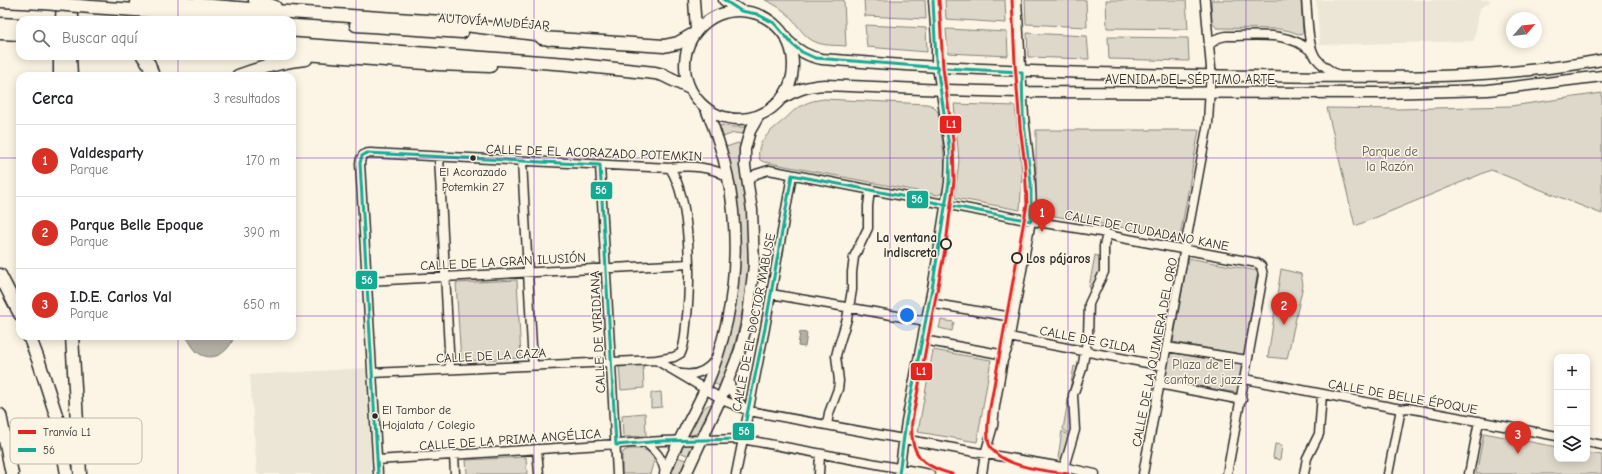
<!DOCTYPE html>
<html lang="es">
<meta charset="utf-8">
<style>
:root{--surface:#fff;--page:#f2f2f2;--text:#202124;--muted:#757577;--line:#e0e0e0;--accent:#d93025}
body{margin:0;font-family:"Comic Neue",sans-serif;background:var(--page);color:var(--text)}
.controls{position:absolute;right:12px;bottom:12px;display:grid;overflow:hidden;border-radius:8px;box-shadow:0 2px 10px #0003}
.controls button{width:36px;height:36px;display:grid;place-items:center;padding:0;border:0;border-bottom:1px solid var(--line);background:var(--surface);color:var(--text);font:20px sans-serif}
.compass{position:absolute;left:1506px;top:12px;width:36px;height:36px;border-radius:50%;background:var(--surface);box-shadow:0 2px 10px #0003;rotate:62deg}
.you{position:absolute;left:907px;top:315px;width:14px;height:14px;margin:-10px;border:3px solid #fff;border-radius:50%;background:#1a73e8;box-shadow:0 0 0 6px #1a73e833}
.badge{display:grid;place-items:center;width:26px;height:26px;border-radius:50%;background:var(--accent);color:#fff;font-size:13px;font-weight:700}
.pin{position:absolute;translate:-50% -33px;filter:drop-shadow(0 1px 2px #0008)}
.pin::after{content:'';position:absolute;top:21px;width:14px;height:12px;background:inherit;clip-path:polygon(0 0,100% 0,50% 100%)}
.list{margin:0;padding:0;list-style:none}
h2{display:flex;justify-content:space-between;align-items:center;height:52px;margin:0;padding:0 16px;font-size:17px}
h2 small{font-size:13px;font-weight:400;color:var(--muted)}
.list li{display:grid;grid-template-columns:26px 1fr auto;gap:12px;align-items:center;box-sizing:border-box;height:72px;padding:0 16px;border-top:1px solid var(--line)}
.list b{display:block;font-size:15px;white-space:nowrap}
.list p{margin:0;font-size:13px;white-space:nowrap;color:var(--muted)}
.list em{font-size:13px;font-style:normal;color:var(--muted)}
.icon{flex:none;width:22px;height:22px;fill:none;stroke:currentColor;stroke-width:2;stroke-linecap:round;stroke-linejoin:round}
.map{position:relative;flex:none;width:1602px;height:474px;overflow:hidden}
.search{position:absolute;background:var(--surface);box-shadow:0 2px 10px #0003;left:16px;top:16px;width:280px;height:44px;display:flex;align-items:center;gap:10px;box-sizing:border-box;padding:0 14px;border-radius:12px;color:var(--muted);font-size:15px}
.panel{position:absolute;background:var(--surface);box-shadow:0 2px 10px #0003;left:16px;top:72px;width:280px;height:268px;border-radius:12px}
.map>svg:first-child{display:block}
.built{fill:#ece6d7}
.green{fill:#ded8ca;stroke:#84827a}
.water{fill:#b4b0a5;stroke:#7d7b74}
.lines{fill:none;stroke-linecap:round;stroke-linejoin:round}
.minor-casing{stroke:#2b2b2b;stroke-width:11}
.major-casing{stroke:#2b2b2b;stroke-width:13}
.highway-casing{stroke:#2b2b2b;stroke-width:15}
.minor{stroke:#fcf5e5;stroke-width:8}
.major{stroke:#fcf5e5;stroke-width:10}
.highway{stroke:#fcf5e5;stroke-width:12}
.highway-bridge-casing{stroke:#2b2b2b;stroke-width:15;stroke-linecap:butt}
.highway-bridge{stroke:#fcf5e5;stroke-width:12}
.bus-1-casing{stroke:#fcf5e5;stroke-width:6}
.bus-1{stroke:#13a993;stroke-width:3}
.tram-1-casing{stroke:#fcf5e5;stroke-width:6}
.tram-1{stroke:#e52422;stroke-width:3}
.grid{fill:none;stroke:#7b2cbf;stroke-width:1;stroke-opacity:0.55}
.bus-dot{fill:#2b2b2b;stroke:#fcf5e5;stroke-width:1.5}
.stop-dot{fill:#fcf5e5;stroke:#2b2b2b;stroke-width:2}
.labels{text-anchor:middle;stroke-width:3;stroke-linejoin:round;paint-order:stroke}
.bus-label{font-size:12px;fill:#2b2b2b;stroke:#fcf5e5}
.street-label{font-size:13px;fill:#2b2b2b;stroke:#fcf5e5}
.park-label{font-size:13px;fill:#585653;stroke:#fcf5e5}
.stop-label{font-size:13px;font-weight:bold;fill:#2b2b2b;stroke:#fcf5e5;text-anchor:end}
.key{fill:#fcf5e5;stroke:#bdb8ad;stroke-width:1}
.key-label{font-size:11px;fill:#2b2b2b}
.line-badge{stroke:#fcf5e5;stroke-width:1.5}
.badge-label{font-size:11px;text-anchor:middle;font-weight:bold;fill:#fff}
</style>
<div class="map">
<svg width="1602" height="474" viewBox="0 0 1602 474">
<rect width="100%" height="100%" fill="#fcf5e5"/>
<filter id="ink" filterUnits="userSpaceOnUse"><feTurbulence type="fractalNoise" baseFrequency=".025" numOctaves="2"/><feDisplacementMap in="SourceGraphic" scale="8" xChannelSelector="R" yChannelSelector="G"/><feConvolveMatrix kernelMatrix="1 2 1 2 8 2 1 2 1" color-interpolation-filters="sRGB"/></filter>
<g filter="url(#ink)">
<path class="built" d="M1316,0H1490V2L1480,8L1474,41L1320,45Z
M366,368L372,474H257L250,375Z"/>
<path class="green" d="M765,0H844L846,46C837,45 827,46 818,43C806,39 801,30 793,20C786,11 776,5 765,0Z
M864,0H925L926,19L865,16Z
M945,0H1005L1006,23L946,19Z
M1025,0H1086L1087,27L1026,24Z
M1106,0H1186L1188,29L1107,28Z
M1211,0H1301L1303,33L1301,35L1290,31L1280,29L1217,28L1212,23Z
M865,25L926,28L927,52L867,47Z
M946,29L1007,32L1008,56L948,53Z
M1027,33L1087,36L1089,59L1028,57Z
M1108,37L1188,38L1189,61L1109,59Z
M1602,93V214L1491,170L1355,226L1327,108L1398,109L1511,106Z
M824,99L927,104L933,106L938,112C941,129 949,179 942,193L938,195L764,162L760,160C753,143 773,129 784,120C790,115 795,108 803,105C810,101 817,100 824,99Z
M954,104L1015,106L1022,172L1020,210L955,198L959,160Z
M721,125L732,127H745V128L743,134L734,133L723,137L720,126Z
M1036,130H1199L1180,237L1036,213Z
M738,143L740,144C737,170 746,199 748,226C751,281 740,336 721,387L712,382L726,341L733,181L726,147Z
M1095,255L1101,257L1100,274L1092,289L1089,287Z
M1188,258L1258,271L1244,355L1173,342Z
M1281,269L1301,274L1303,285L1287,359L1268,357Z
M517,280L521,358L461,361L456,283Z
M941,320L954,322L952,331L939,328Z
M933,350L991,360L977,442L918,432Z
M1168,350L1244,364L1238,393L1163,380Z
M643,365L644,388L621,390L619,367Z
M1074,366L1079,369L1069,400L1072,424L1070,435L1063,429Z
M661,392L662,407L651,408V393Z
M715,403L701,430L698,433L687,437C694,424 699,405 715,403Z
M645,413L646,436L623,437L622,415Z
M1062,431L1070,437L1062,459L1058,458Z
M1484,433L1557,447V459H1587V453L1602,455V474H1476Z
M683,443L694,444L689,456L680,452Z
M1275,444L1282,445L1280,460L1273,458Z
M629,449C640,449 648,448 655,458L650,474H622V454L624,451Z
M526,457L527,474H467L466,460Z
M677,457L686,460L681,474H671Z"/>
<path class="water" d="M800,332L807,333L805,347L798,346Z
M186,336H234C230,352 212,364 197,352C193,348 189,341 186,336Z"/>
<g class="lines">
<defs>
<path id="minor" d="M1306,0C1308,16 1307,45 1316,58C1322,66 1332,72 1341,77
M1209,45L1218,38L1226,36C1255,36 1290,30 1313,53
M439,157L450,369
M522,161L533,365
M600,165L617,474
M748,181L756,174L769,170L1031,221L1101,232L1117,237L1257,263L1261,266L1263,275L1227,474
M367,281L689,264
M771,294L926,321
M929,303L1012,317
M1009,337L1163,366
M923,340L1005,355
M1167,347L1247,360
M656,360L674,357L681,353C685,344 685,334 686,325C691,285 692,202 670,168
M372,373L656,360L727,402L749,411L975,452L1068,468L1095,474
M682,374C695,376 707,371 715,360
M729,379L732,392L743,407
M1245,379L1401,409L1408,408L1557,436
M1159,384L1242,400
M827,425L829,413L838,389L839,381L836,356L838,348L847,319L852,290V272L854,257L868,228V206L870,190
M645,442C656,451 663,459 665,473
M1587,442L1602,445
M537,449L539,474
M454,455L455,474
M377,460L662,441L742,439L930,474
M1064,467L1075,430L1073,395L1082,369L1088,335L1089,304L1104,272V246L1107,234
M378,474L360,163C361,156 363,153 370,153L670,168C687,165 714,166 728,178
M736,474L765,328L792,175
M819,474L820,454
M899,474L906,421L933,283L949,182L950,153L936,60V39L933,0
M982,474L985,454L993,426L995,406L1003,360L1008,347L1030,226L1032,208L1030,168L1024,117L1017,0
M1143,474L1208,123L1211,68L1205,0
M1304,474L1307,458L1319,434L1322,394
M1388,474L1401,409
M1469,474L1479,421"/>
<path id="major" d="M694,0L696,30
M724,0L741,11
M685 65a54 54 0 1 1 108 0a54 54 0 1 1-108 0Z
M787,40C797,50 808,57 822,59C966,71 1110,74 1254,76C1370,77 1487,81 1602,60
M781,99C796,90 807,86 825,85L946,90L1018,92L1382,93L1488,90L1602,76
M665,474C675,444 692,418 705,389C744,300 745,197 706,109
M686,474L721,398L740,350L747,323L754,265L752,210L745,166V149L750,131L758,117"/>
<path id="highway" d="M136,0L289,12L442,22L535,34L548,39
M255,0L275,7
M0,1L43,3
M91,7L267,19
M62,20L63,0
M72,20V0
M0,24L20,25
M356,25L462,32
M0,33L20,34
M542,38L664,46L678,43L692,35
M292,44L568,64L655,73L663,75L688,87
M292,53L439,64L490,66
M70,56L71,76
M143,56L149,64L153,76
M60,76V56
M238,76C260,68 282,61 306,59
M0,275L20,314
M29,336L39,362L57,418L67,474
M72,336L80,474
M0,415L12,474"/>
</defs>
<use href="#minor" class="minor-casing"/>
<use href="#major" class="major-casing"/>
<use href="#highway" class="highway-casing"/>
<use href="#minor" class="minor"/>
<use href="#major" class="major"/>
<use href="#highway" class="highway"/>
<defs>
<path id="highway-bridge" d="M43,3L91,7"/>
</defs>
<use href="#highway-bridge" class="highway-bridge-casing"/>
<use href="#highway-bridge" class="highway-bridge"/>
<defs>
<path id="bus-1" d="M378,474L360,163L362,156L367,153L600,165L616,445L662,441L742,439L765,328L792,175L1031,221V183L1023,115L1022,72L943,68L815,58L802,52L793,45L774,23L757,14L741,11L724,0
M899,474L906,421L933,283L949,182L950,153L936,60L933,0"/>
</defs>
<use href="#bus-1" class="bus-1-casing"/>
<use href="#bus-1" class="bus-1"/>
<defs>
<path id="tram-1" d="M939,0L943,68L953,140L954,181L946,244L912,421C909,453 921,466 952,474
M1012,0L1015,63L1020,127L1025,165L1027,204L989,413C988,423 986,434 989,444C998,467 1047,471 1068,474"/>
</defs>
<use href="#tram-1" class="tram-1-casing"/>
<use href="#tram-1" class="tram-1"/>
</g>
</g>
<path class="grid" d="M178,0V20M356,0V474M534,0V474M712,0V474M890,0V474M1068,0V474M1246,0V474M1424,0V474M178,56V76M0,158H20M292,158H1602M0,316H20M292,316H1602M178,336V474"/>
<g class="bus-dot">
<circle cx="473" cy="158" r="3.5"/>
<circle cx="375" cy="416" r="3.5"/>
</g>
<g class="stop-dot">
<circle cx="946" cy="244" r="5"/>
<circle cx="1017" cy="258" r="5"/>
</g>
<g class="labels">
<g class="bus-label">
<text x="473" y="176">El Acorazado<tspan x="473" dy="15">Potemkin 27</tspan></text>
<text x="382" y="414" text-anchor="start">El Tambor de<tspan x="382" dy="15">Hojalata / Colegio</tspan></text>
</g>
<g class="street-label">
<text transform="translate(494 21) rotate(4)" y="5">AUTOVÍA MUDÉJAR</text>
<text x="1190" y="84">AVENIDA DEL SÉPTIMO ARTE</text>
<text transform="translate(594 152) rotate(2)" y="5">CALLE DE EL ACORAZADO POTEMKIN</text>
<text transform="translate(1147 230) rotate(11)" y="5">CALLE DE CIUDADANO KANE</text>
<text transform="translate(503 261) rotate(-3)" y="5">CALLE DE LA GRAN ILUSIÓN</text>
<text transform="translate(753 322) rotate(-79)" y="5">CALLE DE EL DOCTOR MABUSE</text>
<text transform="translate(597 332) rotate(-93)" y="5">CALLE DE VIRIDIANA</text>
<text transform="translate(1088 339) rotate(11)" y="5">CALLE DE GILDA</text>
<text transform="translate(1154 352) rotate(-79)" y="5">CALLE DE LA QUIMERA DEL ORO</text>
<text transform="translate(491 355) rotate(-3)" y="5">CALLE DE LA CAZA</text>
<text transform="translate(1403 396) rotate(10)" y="5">CALLE DE BELLE ÉPOQUE</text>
<text transform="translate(510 439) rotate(-4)" y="5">CALLE DE LA PRIMA ANGÉLICA</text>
</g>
<g class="park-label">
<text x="1390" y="156">Parque de<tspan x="1390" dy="15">la Razón</tspan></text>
<text x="1203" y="369">Plaza de El<tspan x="1203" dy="15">cantor de jazz</tspan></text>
</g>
<g class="stop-label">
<text x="937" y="242">La ventana<tspan x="937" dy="15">indiscreta</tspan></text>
<text x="1026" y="263" text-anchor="start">Los pájaros</text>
</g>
</g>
<rect x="10" y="418" width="132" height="46" rx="6" class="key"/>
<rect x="18" y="430" width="18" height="4" fill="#e52422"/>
<rect x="18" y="448" width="18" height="4" fill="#13a993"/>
<g class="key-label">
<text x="43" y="436">Tranvía L1</text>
<text x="43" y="454">56</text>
</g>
<g class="line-badge">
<rect x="939" y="115" width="23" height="19" rx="4" fill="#e52422"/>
<rect x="590" y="181" width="23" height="19" rx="4" fill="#13a993"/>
<rect x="906" y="190" width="23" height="19" rx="4" fill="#13a993"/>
<rect x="355" y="270" width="23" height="20" rx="4" fill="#13a993"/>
<rect x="910" y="362" width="23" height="19" rx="4" fill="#e52422"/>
<rect x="732" y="422" width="23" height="19" rx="4" fill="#13a993"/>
</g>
<g class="badge-label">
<text x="951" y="128">L1</text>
<text x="601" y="194">56</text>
<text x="917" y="203">56</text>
<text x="367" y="284">56</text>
<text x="921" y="375">L1</text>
<text x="744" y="435">56</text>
</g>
</svg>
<div class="controls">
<button>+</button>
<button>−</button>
<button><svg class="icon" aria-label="layers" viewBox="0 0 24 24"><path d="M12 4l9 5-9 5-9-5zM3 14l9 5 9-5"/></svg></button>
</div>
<svg class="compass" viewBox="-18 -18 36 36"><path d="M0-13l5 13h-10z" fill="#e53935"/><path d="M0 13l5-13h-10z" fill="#757577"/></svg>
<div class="you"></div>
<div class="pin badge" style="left:1042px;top:232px">1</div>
<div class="pin badge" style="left:1284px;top:325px">2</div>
<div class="pin badge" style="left:1518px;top:454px">3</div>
<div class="search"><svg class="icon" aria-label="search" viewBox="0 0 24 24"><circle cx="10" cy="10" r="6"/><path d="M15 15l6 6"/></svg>Buscar aquí</div>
<section class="panel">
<h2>Cerca<small>3 resultados</small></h2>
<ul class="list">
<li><span class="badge">1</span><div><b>Valdesparty</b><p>Parque</p></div><em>170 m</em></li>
<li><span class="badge">2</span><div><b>Parque Belle Epoque</b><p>Parque</p></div><em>390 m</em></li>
<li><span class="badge">3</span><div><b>I.D.E. Carlos Val</b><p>Parque</p></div><em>650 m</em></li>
</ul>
</section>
</div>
